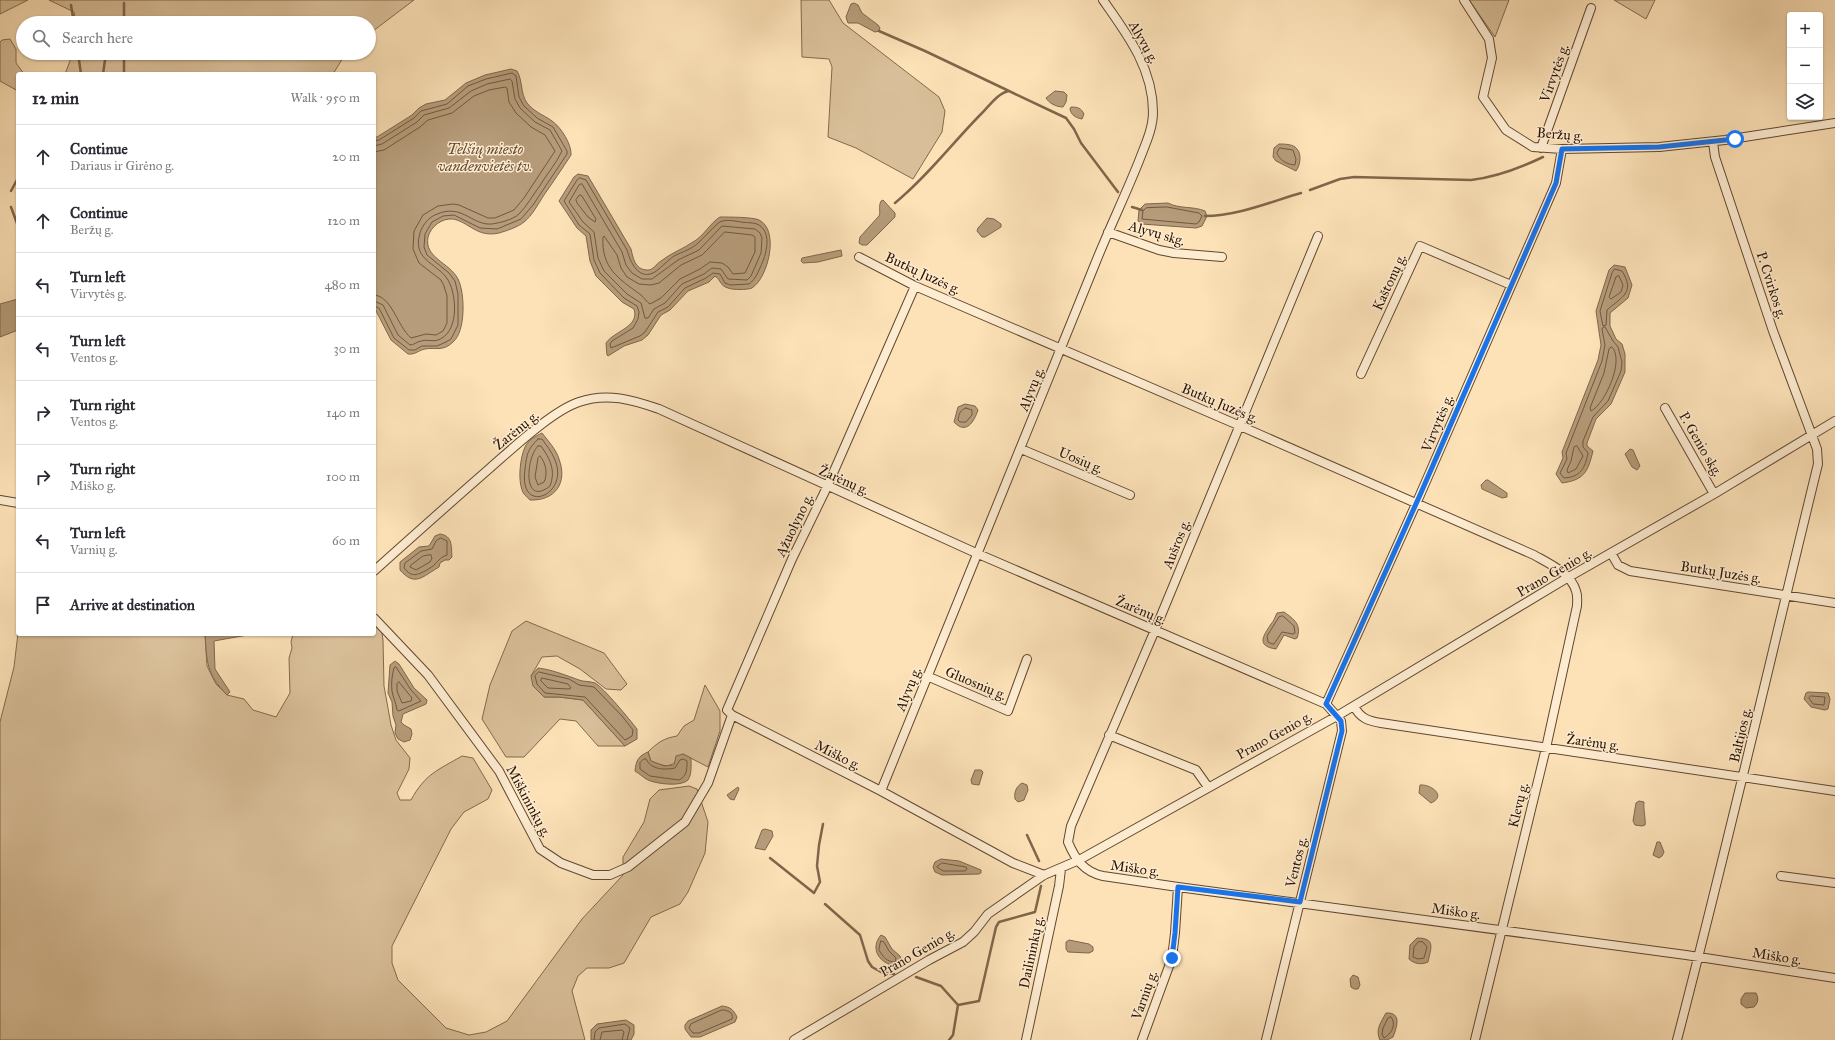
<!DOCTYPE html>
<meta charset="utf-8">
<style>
:root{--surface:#fff;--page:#f7f7f7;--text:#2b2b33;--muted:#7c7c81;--line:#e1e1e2}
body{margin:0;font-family:"IM FELL Great Primer",serif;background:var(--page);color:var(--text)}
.controls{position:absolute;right:12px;top:12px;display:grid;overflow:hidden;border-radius:4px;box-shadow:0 1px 3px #0004}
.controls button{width:36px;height:36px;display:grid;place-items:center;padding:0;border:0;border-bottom:1px solid var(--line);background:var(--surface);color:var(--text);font:20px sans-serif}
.stop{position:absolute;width:12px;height:12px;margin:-9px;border:3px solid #1a73e8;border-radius:50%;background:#fff}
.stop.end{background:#1a73e8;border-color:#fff;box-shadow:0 1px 4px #0008}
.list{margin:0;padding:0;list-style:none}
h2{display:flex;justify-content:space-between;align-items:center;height:52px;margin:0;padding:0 16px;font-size:17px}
h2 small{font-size:13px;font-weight:400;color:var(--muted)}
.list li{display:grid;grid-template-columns:26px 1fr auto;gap:12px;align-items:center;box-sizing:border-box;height:64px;padding:0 16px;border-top:1px solid var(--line)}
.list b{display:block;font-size:15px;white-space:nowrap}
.list p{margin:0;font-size:13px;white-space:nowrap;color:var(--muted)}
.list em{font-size:13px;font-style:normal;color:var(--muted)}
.icon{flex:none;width:22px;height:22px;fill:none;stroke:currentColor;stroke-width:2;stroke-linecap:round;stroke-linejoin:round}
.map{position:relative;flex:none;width:1835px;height:1040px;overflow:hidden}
.search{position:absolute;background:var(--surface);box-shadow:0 1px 3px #0004;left:16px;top:16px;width:360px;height:44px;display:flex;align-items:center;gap:10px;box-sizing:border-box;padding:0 14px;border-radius:22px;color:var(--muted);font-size:15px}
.panel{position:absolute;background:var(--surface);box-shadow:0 1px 3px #0004;left:16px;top:72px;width:360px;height:564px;border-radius:4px}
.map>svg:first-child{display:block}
.green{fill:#d9bf99;stroke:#826a4d}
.water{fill:#b69c7a;stroke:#7f664a}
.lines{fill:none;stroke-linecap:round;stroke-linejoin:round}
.shore{stroke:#71583e;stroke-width:1}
.stream{stroke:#7f664a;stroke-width:2.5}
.minor-casing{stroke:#60482f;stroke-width:10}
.minor{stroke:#feecd1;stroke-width:8}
.route{stroke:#1a73e8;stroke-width:5}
.labels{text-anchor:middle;stroke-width:3;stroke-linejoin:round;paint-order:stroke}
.street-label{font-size:14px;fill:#2c1401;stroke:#feecd1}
.water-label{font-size:15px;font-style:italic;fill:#634a31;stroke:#feecd1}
</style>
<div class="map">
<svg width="1835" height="1040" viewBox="0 0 1835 1040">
<rect width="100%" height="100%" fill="#fde2b8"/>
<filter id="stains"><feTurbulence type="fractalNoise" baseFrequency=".005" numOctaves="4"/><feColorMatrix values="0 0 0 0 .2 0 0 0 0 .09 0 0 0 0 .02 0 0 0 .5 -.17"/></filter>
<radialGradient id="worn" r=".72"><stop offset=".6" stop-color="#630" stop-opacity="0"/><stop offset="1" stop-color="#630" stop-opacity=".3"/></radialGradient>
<path class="green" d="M0,0H28L0,14Z
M49,0H414L369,34V23H76L74,12Z
M801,0H829L843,23L939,97L945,111L942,132L913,179L856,148L828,137L832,67L829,59L802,57Z
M1469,0H1509L1495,37Z
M1614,0H1655L1646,19Z
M10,39L16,49V63L24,74H18V91L0,81V42L2,40Z
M73,53H346L333,74H65Z
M374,621L381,627L383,640L384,686L391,725L396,740L410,758L409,769L397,793L400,800H411C425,774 438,770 462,756L473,758L492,790L488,799L464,812L451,829L392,946V963L398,980L446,1028L469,1035L486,1032L507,1021L582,919L623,875V857L644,822L650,799L659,790L689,786L697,789L708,822L705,853L688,892L680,904L651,917L624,963L609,968H587L578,976L572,991L585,1040H0V722L14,667L18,633V634H205L207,666L216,684L227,695L244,699L253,710L276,717L290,693L289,658L292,648L291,642L293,634H374Z
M526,621L604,653L627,684L621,690L606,689L580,669L557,656L542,657L531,676L544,697H559L583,700L625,746H598L576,721L560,719L524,757H506L482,719L490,685L512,631Z
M705,685L720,711V731L708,767L683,754C671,768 668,768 651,761L648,752C657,743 664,738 677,736L684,726L694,720Z"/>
<path class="water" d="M854,3L858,5L862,13L878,25L880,28L879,31L875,32L858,23H848L846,17L851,4Z
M511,69L517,71C523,81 520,93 527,103C534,112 544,115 552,121C561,127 572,145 571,155C562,169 553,182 544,195C538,204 532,216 524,222C518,227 506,231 499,233C477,238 469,222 453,219C442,218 431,226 428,237C424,258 449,262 458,279C465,293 466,331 453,342C443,352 435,347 425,349C419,350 415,355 408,354L391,340L374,307V137H377L412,115L419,108L426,104L445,100L466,83L485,75Z
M1055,91L1064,92L1067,95L1066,102L1063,107C1056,107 1049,103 1046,98Z
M1071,107C1078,107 1081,108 1084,114L1082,119C1076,118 1071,115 1070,109Z
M1279,144C1283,144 1291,144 1295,147C1302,152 1301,164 1296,171L1276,161L1273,157L1274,148Z
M578,174L588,176L631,249C633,258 635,269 646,270C653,271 656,264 661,261C671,253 683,249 693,242C704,236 710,223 720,217C728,217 753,217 759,220C780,230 768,278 752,288C747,290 733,290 728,288C720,286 721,280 715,276L709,282L688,291L670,310L661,315L648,335L642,340L624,346L608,356L607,355L606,343C614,331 640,327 634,309L622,302L596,276L590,261L586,236L577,228L559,201L574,177Z
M883,200L895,213V217L867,245H862L859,243L860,237L879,216C881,212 878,207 881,201Z
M1168,203C1179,209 1193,206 1205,211L1207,216L1202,226L1196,228L1142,224L1138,221L1139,210L1145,204Z
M987,218L994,219L1001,224V227L985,237H982L977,231L978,228Z
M841,250L842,256L818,262L803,263L801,261L802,258Z
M1614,265L1625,267L1632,285L1628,298L1610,313V326L1616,339L1622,344L1625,354V372L1611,404L1596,419L1587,443V446L1593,451C1588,472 1584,480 1562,483L1556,474L1563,458L1562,452L1598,360L1601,345L1596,311L1609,270Z
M18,299V330L0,337V304Z
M965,404L975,406L978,410C974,422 966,435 954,422L958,407Z
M542,433C548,441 556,449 559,459C568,483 555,501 530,500C527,497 523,494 522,490C518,479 520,458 525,447C528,440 536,436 542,433Z
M1630,449L1633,450L1640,466L1637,470L1632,467L1625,454Z
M1486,480H1488L1507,493V497L1502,498L1482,489L1481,485Z
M440,534C453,536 451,546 452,557L449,560H445L440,563L439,567C422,577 415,587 400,570V562L419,547L429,546L435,536Z
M1284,612C1294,619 1302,625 1297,638L1295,639L1284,635L1276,649C1256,646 1263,636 1271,624C1274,621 1275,617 1277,613Z
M205,634H253L214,641L215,669L230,692L227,695C206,674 207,662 205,634Z
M395,661L399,664L414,688L427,700L426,704L403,714L401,722L404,725L411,729L412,734L410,740L404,742L398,739L395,733L396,725L393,716L392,702L388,693L390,665Z
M538,668C550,669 568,676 579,680C584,682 590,681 595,683C604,688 630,720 637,729V739L625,746L583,700L559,697H544L533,686L531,676Z
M1808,692L1828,693L1830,699L1828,709L1825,710L1811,707L1804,699L1806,693Z
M648,752L651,761L664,766L674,765L676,756L683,754L691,758C691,765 692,774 688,780C681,787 657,784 648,780C644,778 640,774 635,771C636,761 638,756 648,752Z
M975,770H981L983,772L979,785L972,784L971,780Z
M1022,783L1027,785L1028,790L1024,800L1018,802L1015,799C1014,792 1016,787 1022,783Z
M1420,785C1431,784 1447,796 1431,803L1419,793Z
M738,787L739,789L734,800L730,799L727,795Z
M1639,801L1644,802C1643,809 1646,820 1645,825L1642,826L1635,825L1633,821L1636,803Z
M765,829L772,831L773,836L765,850L755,848L762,830Z
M1657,842H1660L1664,852L1662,856L1659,858L1653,855Z
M941,859L959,861L981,870V873L979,874L942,875L935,872L933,867L935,862Z
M881,935L885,937L892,949L900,956L902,962L896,966C880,964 869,949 881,935Z
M1417,938C1436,938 1431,948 1428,962C1422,965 1414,964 1409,959L1410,945Z
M1069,940L1089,944L1093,947V951L1089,953L1068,952L1066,949V942Z
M1353,975L1358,977L1360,985L1358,989H1354L1351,987L1350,979Z
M1745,993H1756C1759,999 1758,1003 1754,1007L1746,1008L1741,1004V999Z
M722,1006C730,1007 733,1009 737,1017L735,1022L700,1037H691L685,1029V1025L688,1021Z
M1386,1013C1402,1012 1397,1027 1393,1037L1387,1040H1380C1375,1030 1381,1022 1386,1013Z
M626,1020L634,1025V1034L631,1040H591V1030L597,1024Z"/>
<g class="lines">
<path class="shore" d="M374,141L379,140L414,118L421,111L447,104L468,86L486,79L512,73L516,76L519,97L524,106L537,118L553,127L567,151V154L533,205L521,219L497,229L480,228L454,215L443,216L432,222L425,234L424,247L427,255L449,273L455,281L458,294V325L451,339L446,342L437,346H422L415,350H409L394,338L379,308L374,306
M374,146L382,144L417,122L424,115L449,108L471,91L487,84L510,79L512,81L515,99L520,108L535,122L550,130L562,151C556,164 546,175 539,187C532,196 527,206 519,214C515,218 504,222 497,223C473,230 464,201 435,215C428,218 422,226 420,233C411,263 442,263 450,284C457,300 458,333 438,340C433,342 427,339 421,341C416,342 414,345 410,345L398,335L383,305L374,301
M1280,148L1293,150L1296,159L1295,165C1288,165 1279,160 1277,153Z
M374,152L384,150L420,127L428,120L452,113L474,96L489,90L505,87L507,88L509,102L516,113L531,127L545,135L555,151L524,198L514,210L495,218H488L459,205L453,204L438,206L423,215L414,231L413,249L419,263L441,280L444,286L447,296V323L443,331L436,335L426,334L411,338C397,326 392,296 374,295
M580,178L586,180L627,250C630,261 638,280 653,273C658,271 668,260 674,256C682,252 692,249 698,243C702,240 717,223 720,222C726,219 735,221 741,222C746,223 754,222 759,225C771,233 767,250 763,261C759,270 756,279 749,284L730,285L725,283L720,274L713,273L706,278L685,288L668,307L658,312L645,332L640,336L611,348L610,344L612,341L633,328L638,319L639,312L637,306L624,298L600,273L594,260L590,234L579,225L564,201L577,180Z
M582,184L622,252L626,265L632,273L642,279H652L678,260L699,250L722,226L755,229L760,233L762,238L761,253L751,276L747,280L728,279L721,269L712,268L704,274L682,284L665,303L654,309L648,318H645L641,303L627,294L604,271L598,258L594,232L583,222L569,202L579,185Z
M580,195L582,196L596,219L595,222L588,217L577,203L576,200Z
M1167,207L1199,213L1202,216L1199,222L1196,224L1142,219L1143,211L1146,208Z
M725,232L752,235L755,237V252L745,273L733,274L728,267L722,263L710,262L700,269L680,279L661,298L650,304C647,302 644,298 641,295C619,279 601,268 603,237L604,236L617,255L621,268L627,277L639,284L651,285L659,283L681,265L702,255Z
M1615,269L1622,271C1636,293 1621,297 1607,310L1606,325L1603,326L1600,311L1612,273Z
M1619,276L1623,285L1621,292L1611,299L1609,297L1616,277Z
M1605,327L1613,341L1618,347L1622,362L1621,371L1608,401L1593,417L1583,441V447L1588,453C1585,469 1580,477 1564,478L1560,473L1567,459L1566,453L1602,361L1605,345L1602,329Z
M1612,347C1625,360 1605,404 1591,411L1590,408L1604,373L1609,349Z
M966,408L972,410V415L966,422H960L958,420C959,414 960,410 966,408Z
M538,439H542C546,445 552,452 555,460C570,495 518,517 525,469C527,454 527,450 538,439Z
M538,446H541C550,459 556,470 550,486C522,508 526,457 538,446Z
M1577,446L1583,456L1576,469L1568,473L1567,470L1571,461L1574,447Z
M540,456C546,463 548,474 544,482L538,485L535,477L538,458Z
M441,538L447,541V555C441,557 439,560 435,564C433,567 429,568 427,570C417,575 412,578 404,568L405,563L421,551L432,549L436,541Z
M431,555L432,558L430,562L416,570L410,567L411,565L423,556Z
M1283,616L1294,626L1295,633L1293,634L1282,632L1274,644H1272L1268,642L1267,636L1279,617Z
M396,667L411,690L421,701L399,711L397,710C396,702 393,698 392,691C391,684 392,675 394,668Z
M539,672L569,679L579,685L594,687L622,716L633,730L632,736L625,740L585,697L545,693L537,684L535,676Z
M542,678L568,684L571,688L569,689L548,688L541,681Z
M399,682L412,698L411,701L402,703L397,691V684Z
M1811,696L1825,697L1824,705L1813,704L1809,698Z
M644,759H646C651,770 665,770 675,768L680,760L683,759L687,761C687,770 687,776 679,780L650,776L640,769V763Z
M942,863L966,867L967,869L965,871H943L937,867Z
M881,941L884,942L889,951L896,958L895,962C887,962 883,957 879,950Z
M1423,942L1427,947L1424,958L1418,959L1413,957L1414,947L1418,942Z
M722,1010C727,1010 734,1012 732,1019L699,1033H693L689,1028L691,1024Z
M1391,1017C1397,1025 1391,1034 1384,1038L1382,1034L1383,1028L1388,1018Z
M594,1040L595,1032L599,1028L625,1024L630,1028L627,1040
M600,1040L602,1032L622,1030L624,1032L622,1040"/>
<path class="stream" d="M124,3V23
M71,5L74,23
M879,31L925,51L1009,91
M78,53L81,74
M124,53V74
M103,74L106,53
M1310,190L1340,179L1354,177L1471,180C1497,177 1520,168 1543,157
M11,191L18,178
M895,203C928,176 953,142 983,112C990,105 998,93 1009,91L1066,118L1074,129L1081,143L1118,192
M11,207L18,226
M1132,207L1142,210
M1205,216C1237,216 1270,202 1301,193
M1027,835L1039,861
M770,858L814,893L820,882L817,866L819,845L823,824
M825,904L860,935L868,961L872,967L881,972L894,974
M916,977L941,986L958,1005L953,1035L949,1040
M958,1005L979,1001L996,927L999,922L1035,912L1041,886"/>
<defs>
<path id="minor" d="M1464,0L1489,39L1492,58L1483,97L1506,130L1533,147L1562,149L1659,147L1725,140L1835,123
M1541,148L1591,8
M1108,232L1159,250L1174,253L1222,257
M1318,236L1155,630L1071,826L1068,842C1075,859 1084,872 1103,876L1178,887L1686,955L1835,978
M859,257L915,286L1238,425L1534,555C1548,563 1571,573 1576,591C1578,596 1577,601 1577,606L1546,748L1475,1040
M915,286L827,487L792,559L727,710L732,715L881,791L1013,863L1044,875
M1361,374L1420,246L1511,285
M1665,408L1714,494
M1021,449L1130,495
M0,500L18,503
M1611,553L1618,565L1630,571L1835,603
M374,571C413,536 451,502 490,468C512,449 552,411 579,402C607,392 633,400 659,409L976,553L1326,704L1341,721L1342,731L1266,1040
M374,618L428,675L499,771L540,849L561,863L593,875H610L628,867L685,822L708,783L732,715
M927,676L1008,711L1027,659
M1326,704L1420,495L1556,183L1562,149
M1354,706C1360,718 1368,721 1381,723L1835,791
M1109,735L1196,770L1208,787
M881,791C951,615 1025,440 1095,264C1109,229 1125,196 1139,161C1145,145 1153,129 1153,112C1153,68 1127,34 1103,0
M1781,876L1835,883
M794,1040L929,960L963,942L974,932L988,914L1044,875L1079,860L1337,716L1567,578L1714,494L1835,421
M1026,1040L1059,886L1061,869
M1142,1040L1172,958L1175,933L1178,887
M1677,1040C1727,848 1771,656 1818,464L1817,449L1773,331L1715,157L1713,142"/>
</defs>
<use href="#minor" class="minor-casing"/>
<use href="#minor" class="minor"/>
</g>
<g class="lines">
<path class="route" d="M1172,958L1175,933L1178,887L1300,902L1342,731L1341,721L1326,704L1420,495L1556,183L1562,149L1659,147L1735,139"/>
</g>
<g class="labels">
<g class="street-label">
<text transform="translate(1144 42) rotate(61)" y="5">Alyvų g.</text>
<text transform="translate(1554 73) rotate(-70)" y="5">Virvytės g.</text>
<text transform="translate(1560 134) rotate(5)" y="5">Beržų g.</text>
<text transform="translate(1157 233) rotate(16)" y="5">Alyvų skg.</text>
<text transform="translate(923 273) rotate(25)" y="5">Butkų Juzės g.</text>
<text transform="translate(1389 282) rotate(-65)" y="5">Kaštonų g.</text>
<text transform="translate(1772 285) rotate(72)" y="5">P. Cvirkos g.</text>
<text transform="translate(1031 389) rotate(-68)" y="5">Alyvų g.</text>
<text transform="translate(1220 403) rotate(23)" y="5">Butkų Juzės g.</text>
<text transform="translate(1437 423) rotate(-67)" y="5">Virvytės g.</text>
<text transform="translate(516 430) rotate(-39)" y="5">Žarėnų g.</text>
<text transform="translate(1701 444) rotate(60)" y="5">P. Genio skg.</text>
<text transform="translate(1081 460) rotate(23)" y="5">Uosių g.</text>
<text transform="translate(844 480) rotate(24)" y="5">Žarėnų g.</text>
<text transform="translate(794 525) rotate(-64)" y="5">Ąžuolyno g.</text>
<text transform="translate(1176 544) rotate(-68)" y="5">Aušros g.</text>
<text transform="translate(1554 572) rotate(-30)" y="5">Prano Genio g.</text>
<text transform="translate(1721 572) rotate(9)" y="5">Butkų Juzės g.</text>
<text transform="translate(1141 610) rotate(23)" y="5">Žarėnų g.</text>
<text transform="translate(976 683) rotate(23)" y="5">Gluosnių g.</text>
<text transform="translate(908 689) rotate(-68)" y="5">Alyvų g.</text>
<text transform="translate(1274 735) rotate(-29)" y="5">Prano Genio g.</text>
<text transform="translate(1740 735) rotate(-77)" y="5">Baltijos g.</text>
<text transform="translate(1593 742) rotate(8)" y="5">Žarėnų g.</text>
<text transform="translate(838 755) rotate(27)" y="5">Miško g.</text>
<text transform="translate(529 801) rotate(62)" y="5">Miškininkų g.</text>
<text transform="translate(1518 805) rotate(-76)" y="5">Klevų g.</text>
<text transform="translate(1296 862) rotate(-76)" y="5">Ventos g.</text>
<text transform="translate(1135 868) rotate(8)" y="5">Miško g.</text>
<text transform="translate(1456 911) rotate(8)" y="5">Miško g.</text>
<text transform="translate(917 952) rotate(-30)" y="5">Prano Genio g.</text>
<text transform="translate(1031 952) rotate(-78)" y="5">Dailininkų g.</text>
<text transform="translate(1777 956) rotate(9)" y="5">Miško g.</text>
<text transform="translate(1144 995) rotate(-70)" y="5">Varnių g.</text>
</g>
<g class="water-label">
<text x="485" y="154">Telšių miesto<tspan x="485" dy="17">vandenvietės tv.</tspan></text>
</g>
</g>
<rect width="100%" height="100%" filter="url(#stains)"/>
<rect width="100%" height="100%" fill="url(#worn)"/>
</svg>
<div class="controls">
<button>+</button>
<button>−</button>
<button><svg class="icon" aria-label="layers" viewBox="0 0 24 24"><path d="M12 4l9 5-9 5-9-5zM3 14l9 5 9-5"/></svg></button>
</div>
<div class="stop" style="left:1735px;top:139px"></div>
<div class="stop end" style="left:1172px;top:958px"></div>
<div class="search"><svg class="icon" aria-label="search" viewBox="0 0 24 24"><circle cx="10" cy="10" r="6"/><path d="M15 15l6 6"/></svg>Search here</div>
<section class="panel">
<h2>12 min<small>Walk · 950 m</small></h2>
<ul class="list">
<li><svg class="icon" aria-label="ahead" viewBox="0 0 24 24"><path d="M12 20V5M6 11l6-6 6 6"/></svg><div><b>Continue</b><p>Dariaus ir Girėno g.</p></div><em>20 m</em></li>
<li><svg class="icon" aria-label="ahead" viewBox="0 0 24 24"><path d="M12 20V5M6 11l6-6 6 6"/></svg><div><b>Continue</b><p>Beržų g.</p></div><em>120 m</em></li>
<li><svg class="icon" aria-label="left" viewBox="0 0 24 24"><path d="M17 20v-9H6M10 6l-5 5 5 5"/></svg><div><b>Turn left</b><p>Virvytės g.</p></div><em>480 m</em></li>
<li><svg class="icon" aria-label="left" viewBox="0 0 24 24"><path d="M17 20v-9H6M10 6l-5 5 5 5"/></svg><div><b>Turn left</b><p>Ventos g.</p></div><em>30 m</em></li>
<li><svg class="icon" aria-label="right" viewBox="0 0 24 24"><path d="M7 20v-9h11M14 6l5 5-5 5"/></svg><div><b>Turn right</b><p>Ventos g.</p></div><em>140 m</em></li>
<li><svg class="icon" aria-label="right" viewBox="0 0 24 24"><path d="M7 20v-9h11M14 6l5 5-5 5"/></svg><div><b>Turn right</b><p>Miško g.</p></div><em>100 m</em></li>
<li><svg class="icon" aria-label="left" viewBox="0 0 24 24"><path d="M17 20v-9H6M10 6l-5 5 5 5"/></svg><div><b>Turn left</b><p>Varnių g.</p></div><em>60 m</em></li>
<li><svg class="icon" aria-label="arrive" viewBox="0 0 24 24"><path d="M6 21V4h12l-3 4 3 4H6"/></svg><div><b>Arrive at destination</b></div></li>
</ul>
</section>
</div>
